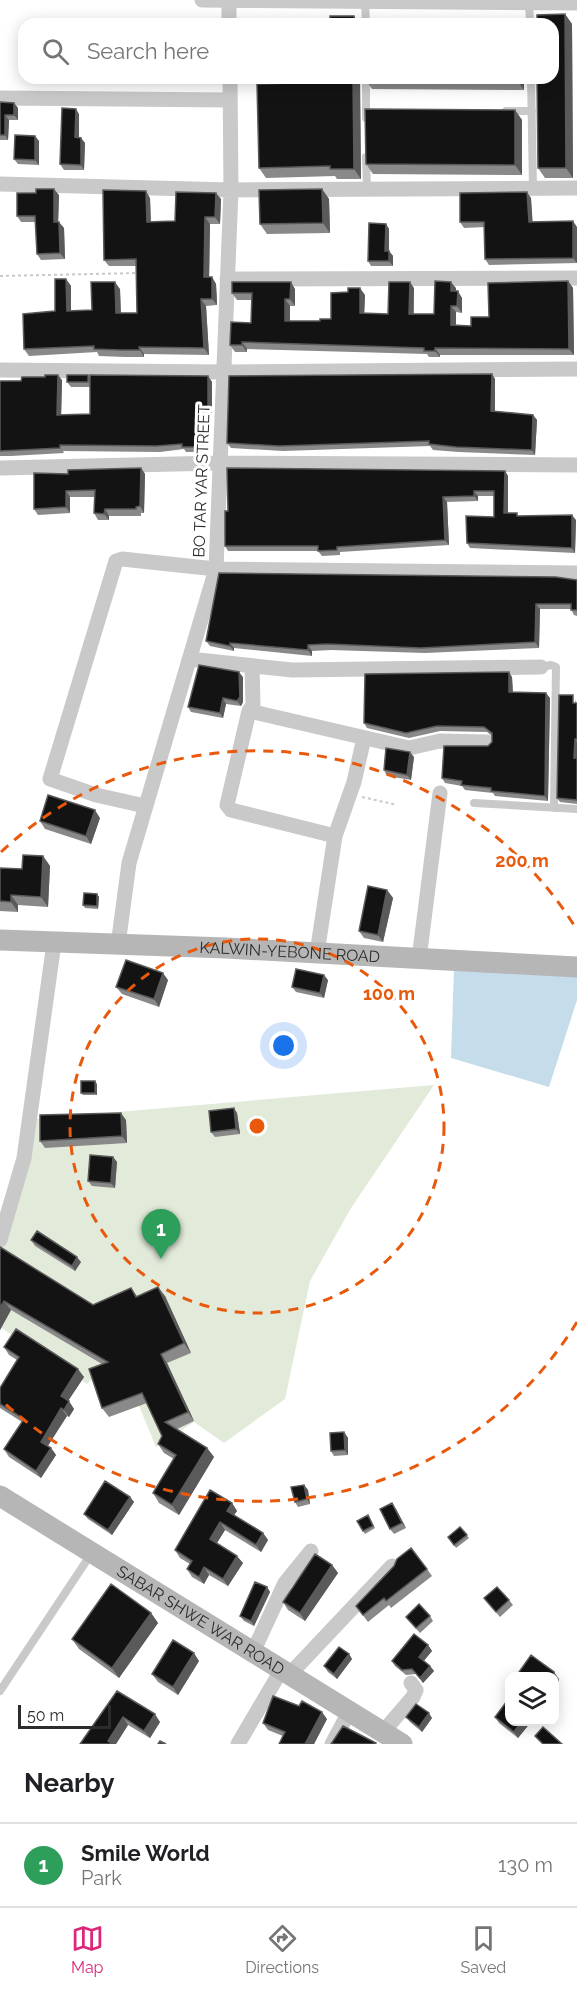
<!DOCTYPE html>
<style>
:root{--surface:#fff;--page:#f2f2f2;--text:#202124;--muted:#757577;--line:#e0e0e0;--accent:#db2777}
body{margin:0;font-family:Raleway,sans-serif;background:var(--page);color:var(--text)}
.controls{position:absolute;right:18px;bottom:18px;display:grid;overflow:hidden;border-radius:12px;box-shadow:0 3px 15px #0003}
.controls button{width:54px;height:54px;display:grid;place-items:center;padding:0;border:0;border-bottom:2px solid var(--line);background:var(--surface);color:var(--text);font:30px sans-serif}
.scale{position:absolute;left:18px;bottom:15px;width:93px;box-sizing:border-box;padding-left:6px;border:3px solid #2c2c2c;border-top:0;font-size:16px;line-height:21px;white-space:nowrap;color:#2c2c2c;-webkit-text-stroke:4px #fff;paint-order:stroke}
.you{position:absolute;left:284px;top:1046px;width:21px;height:21px;margin:-15px;border:4px solid #fff;border-radius:50%;background:#1a73e8;box-shadow:0 0 0 9px #1a73e833}
.badge{display:grid;place-items:center;width:39px;height:39px;border-radius:50%;background:var(--accent);color:#fff;font-size:20px;font-weight:700}
.pin{position:absolute;translate:-50% -50px;filter:drop-shadow(0 2px 3px #0008)}
.pin::after{content:'';position:absolute;top:32px;width:21px;height:18px;background:inherit;clip-path:polygon(0 0,100% 0,50% 100%)}
.list{margin:0;padding:0;list-style:none}
h2{display:flex;justify-content:space-between;align-items:center;height:78px;margin:0;padding:0 24px;font-size:26px}
h2 small{font-size:20px;font-weight:400;color:var(--muted)}
.list li{display:grid;grid-template-columns:39px 1fr auto;gap:18px;align-items:center;box-sizing:border-box;height:84px;padding:0 24px;border-top:2px solid var(--line)}
.list b{display:block;font-size:22px;white-space:nowrap}
.list p{margin:0;font-size:20px;white-space:nowrap;color:var(--muted)}
.list em{font-size:20px;font-style:normal;color:var(--muted)}
.icon{flex:none;width:33px;height:33px;fill:none;stroke:currentColor;stroke-width:2;stroke-linecap:round;stroke-linejoin:round}
.map{position:relative;flex:none;width:577px;height:1744px;overflow:hidden}
.search{position:absolute;background:var(--surface);box-shadow:0 3px 15px #0003;left:18px;right:18px;top:18px;height:66px;display:flex;align-items:center;gap:15px;box-sizing:border-box;padding:0 21px;border-radius:18px;color:var(--muted);font-size:22px}
.sheet{height:162px;background:var(--surface)}
nav{display:flex;justify-content:space-around;align-items:center;box-sizing:border-box;height:84px;border-top:2px solid var(--line);background:var(--surface);font-size:16px;color:var(--muted)}
nav a{display:grid;justify-items:center;gap:3px}
nav .on{color:var(--accent)}
.map>svg:first-child{display:block}
.green{fill:#e2ead9}
.water{fill:#c5dcea}
.lines{fill:none;stroke-linecap:round;stroke-linejoin:round}
.path{stroke:#c9c9c9;stroke-width:2;stroke-dasharray:3 3;stroke-linecap:butt}
.lane{stroke:#c9c9c9;stroke-width:8}
.street{stroke:#c9c9c9;stroke-width:15}
.secondary{stroke:#b6b6b6;stroke-width:21}
.wall{fill:#898989}
.shaded-wall{fill:#5a5a5a}
.building{fill:#131313;stroke:#5a5a5a;stroke-width:1.5}
.ring{fill:none;stroke:#e8590c;stroke-width:3;stroke-dasharray:10 8}
.labels{text-anchor:middle;stroke-width:6;stroke-linejoin:round;paint-order:stroke}
.street-label{font-size:16px;fill:#2c2c2c;stroke:#fff}
.centre{fill:#e8590c;stroke:#fff;stroke-width:3}
.ring-label{font-size:18px;text-anchor:middle;font-weight:bold;fill:#e8590c;stroke:#fff;stroke-width:6;stroke-linejoin:round;paint-order:stroke}
</style>
<div class="map">
<svg width="577" height="1744" viewBox="0 0 577 1744">
<rect width="100%" height="100%" fill="#fff"/>
<path class="green" d="M434,1085L351,1208L310,1281L285,1399L224,1443L194,1422L156,1447L118,1355L87,1384L0,1327V1237L35,1119Z"/>
<path class="water" d="M454,969L577,976V1000L549,1087L451,1058Z"/>
<g class="lines">
<path class="path" d="M0,276L138,273
M362,797L397,805"/>
<path class="lane" d="M365,1L366,24
M529,3L530,24
M366,78V118
M531,78L533,188
M506,111H532
M366,157L367,189
M541,667L551,665L556,667L554,808
M474,803L577,809
M0,1691L91,1554"/>
<path class="street" d="M202,0L577,3
M229,0V24
M0,98L230,100
M0,184L231,190L577,188
M227,279L577,278
M0,370L224,372L577,369
M0,468L220,463L577,465
M189,659L292,670L541,667
M252,666L253,705L249,711L227,805L231,810L335,836
M249,711L409,748L440,741L487,742
M145,806L96,795L50,779L116,561L122,559L216,569L577,573
M118,945L129,863L216,569L231,190L230,78
M317,953L335,836L354,782L364,738
M419,959L440,793
M0,1240L24,1158L54,943
M253,1652L285,1583L311,1551
M290,1674L392,1566
M383,1732L413,1697L416,1690L411,1683
M238,1744L282,1669
M332,1744L349,1712"/>
<g class="secondary">
<path id="s1" d="M0,940L226,948L577,967"/>
<path id="s2" d="M0,1496L402,1744"/>
</g>
</g>
<path class="wall" d="M565,14L572,24L573,178H545L538,168Z
M330,78H360L361,179H337L335,176L266,178L259,168L330,82Z
M524,78V90L372,89L365,79Z
M0,102L14,103L18,108V120H9L8,140H0Z
M515,110L522,120V175L373,174L366,164Z
M79,114V137L81,138L85,143L84,170H64L60,164Z
M35,136L39,141V165L18,164L14,159Z
M322,189L329,199L330,233L267,234L260,224Z
M59,195L58,222L64,228L65,259L41,260L37,254L36,222H21L17,216Z
M150,198L151,222L175,221L221,199L220,224H210L209,277H212L216,284L217,299V305L206,306L209,355L144,354V357H125L99,356L97,352L29,356L24,349L55,311L66,279L71,286V311L92,310L120,289L121,313H137L136,266H109L104,260Z
M531,198L532,222L577,227V263L489,265L485,259V227L464,228L460,222Z
M386,224L389,229V251L393,256V266H371L368,261Z
M568,281L573,288L574,355H440V357H429L427,354L247,349V352H235L230,345L251,323L252,300H237L232,293L295,289V306H290V321H320L331,319L365,295L364,313L388,314L414,288V314H434L456,288V291L462,298V313L456,312V325L471,326Z
M492,374L495,379V411L533,415L537,420L535,455L459,452L433,450L430,446L283,451L231,448L227,443Z
M88,375L90,378L208,376L212,382V416H204V452H186L184,449L160,452L63,451L64,453L11,456H0V381L62,380L61,415H87L90,414V387H71L67,382Z
M141,468L145,474L144,513H141V516H109V520H98L94,513L95,497H70V513L38,515L34,509L68,474Z
M505,471L508,476V513L518,516L576,520L575,553L470,548L467,543L494,517V496H478V501L447,502L449,545L340,552V555L322,556L318,551H228L225,546Z
M577,580V616L574,615L571,609H540L539,648L425,653L331,650L312,651V656L234,648V651L210,646L206,641Z
M243,677V702L241,706L226,704L223,718L191,712L188,707Z
M512,677L513,692L550,698L548,801L495,796L493,793L465,790L462,786L445,783L442,778L488,746L492,742V736L487,732L440,731L409,738L367,728L364,723Z
M576,699V703H577V804L560,802L557,798Z
M414,757L411,780L387,776L384,770Z
M100,818L91,844L45,829L40,821Z
M43,856L50,866L48,907L18,905V912L0,911V868L22,869Z
M387,890L393,898L383,942L364,938L359,931Z
M97,894L99,897L98,909L85,908L83,905Z
M168,980L159,1007L122,994L116,987Z
M328,980L324,998L296,992L292,987Z
M97,1084V1095H83L81,1093Z
M237,1113L240,1134L215,1137L211,1132Z
M126,1120L127,1143L45,1148L40,1141Z
M113,1157L117,1162L115,1188L92,1186L88,1181Z
M170,1224L164,1240L150,1235L146,1230Z
M31,1240L81,1262L75,1271L35,1246Z
M0,1247L93,1305L131,1288L137,1296H165L191,1353L167,1363L194,1421L177,1429L207,1448L214,1457L179,1515L159,1503L153,1493L174,1459L164,1453L158,1444L162,1436L147,1403L109,1417L102,1408V1364L11,1310L0,1330Z
M4,1347L84,1377L68,1401L74,1409L69,1417L67,1416L47,1446L51,1448L56,1455L41,1478L9,1457L4,1449L22,1422L0,1408V1388L17,1360L9,1355Z
M344,1432L348,1438V1455L334,1456L331,1451Z
M304,1485L308,1490L310,1504L298,1507L295,1502Z
M130,1497L134,1502L112,1535L88,1519L84,1514Z
M232,1503L237,1511L234,1515L263,1533L268,1540L261,1552L225,1530L217,1543L243,1563L228,1586L209,1575L204,1584L192,1577L187,1569L190,1564L180,1558L175,1550Z
M396,1509L406,1528L394,1534L390,1529Z
M370,1518L375,1528L365,1534L363,1531Z
M460,1527L469,1538L456,1548L448,1537Z
M332,1565L338,1573L305,1621L288,1610L283,1602Z
M427,1569L432,1576L391,1608L389,1605L368,1622L356,1606Z
M267,1587L270,1592L254,1626L244,1621L240,1616Z
M484,1598L509,1600L513,1605L500,1617Z
M151,1613L158,1623L119,1678L79,1649L72,1639Z
M430,1616L433,1621L420,1633L406,1617Z
M428,1645L432,1651L423,1661L430,1666L434,1671L423,1683L416,1674L406,1675L395,1666L392,1661Z
M349,1654L352,1659L337,1679L328,1672L324,1666Z
M199,1661L178,1695L158,1682L152,1674Z
M117,1691L160,1722L150,1738L128,1725L116,1744Z
M406,1717L432,1718L422,1732L410,1722Z
M495,1717L510,1722H531L518,1738L499,1723Z
M327,1719L314,1744H279L283,1736L268,1730L263,1723Z"/>
<path class="shaded-wall" d="M565,14L572,24L573,178L566,168Z
M353,78H360L361,179L354,169Z
M517,78H524V90L517,80Z
M14,103L18,108V120L14,115Z
M76,109L79,114V142L75,137Z
M515,110L522,120V175L515,165Z
M5,115L9,120L8,140L5,135Z
M35,136L39,141V165L35,160Z
M81,138L85,143L84,170L81,165Z
M54,189L59,195L58,228L54,222Z
M322,189L329,199L330,233L323,223Z
M146,191L150,198L151,229L147,222Z
M527,192L531,198L533,227L529,222Z
M216,193L221,199L220,224L215,217Z
M205,217L210,224L209,284L204,277Z
M573,221L577,227V263L573,258Z
M59,222L64,228L65,259L60,253Z
M386,224L389,229V251L393,256V266L389,261L385,251Z
M212,277L216,284L217,305L212,299Z
M66,279L71,286V318L67,311Z
M568,281L573,288L574,355L569,349Z
M115,282L120,289L121,320L116,313Z
M291,282L295,289V306L290,299Z
M410,282L414,288L413,320L409,314Z
M451,282L456,288V298L451,291Z
M360,288L365,295L364,320L360,313Z
M458,291L462,298V313L457,306Z
M201,299L206,306L209,355L204,348Z
M285,299L290,306V328L285,321Z
M451,306L456,312V332L451,325Z
M242,342L247,349V352L242,345Z
M139,347L144,354V357L140,350Z
M435,348L440,355V357L435,351Z
M492,374L495,379V416L491,411Z
M58,375L62,380L61,421L57,415Z
M208,376L212,382V416L208,410Z
M200,410L204,416V452L200,447Z
M533,415L537,420L535,455L532,450Z
M141,468L145,474L144,513L140,506Z
M505,471L508,476V518L504,513Z
M66,491L70,497V513L66,507Z
M474,491L478,496V501L474,496Z
M443,497L447,502L449,545L445,540Z
M105,509L109,516V520L104,514Z
M572,515L576,520L575,553L572,548Z
M536,604L540,609L539,648L535,642Z
M230,643L234,648V651L230,646Z
M308,645L312,651V656L308,650Z
M239,672L243,677V702L241,706L237,701Z
M509,672L512,677L513,697L509,692Z
M546,693L550,698L548,801L545,796Z
M223,698L226,704L223,718L220,713Z
M575,739L577,742V762L574,758Z
M410,752L414,757L411,780L407,775Z
M95,810L100,818L91,844L86,836Z
M43,856L50,866L48,907L41,897Z
M387,890L393,898L383,942L378,935Z
M97,894L99,897L98,909L97,906Z
M11,895L18,905V912L11,902Z
M163,973L168,980L159,1007L154,999Z
M324,975L328,980L324,998L320,993Z
M95,1081L97,1084V1095L95,1093Z
M234,1108L237,1113L240,1134L236,1129Z
M121,1113L126,1120L127,1143L122,1136Z
M113,1157L117,1162L115,1188L111,1183Z
M166,1218L170,1224L164,1240L160,1235Z
M77,1257L81,1262L75,1271L72,1266Z
M158,1287L165,1296L191,1353L184,1343Z
M4,1301L11,1310L0,1330V1308Z
M161,1354L167,1363L194,1421L188,1412Z
M78,1369L84,1377L66,1404L61,1396Z
M69,1401L74,1409L69,1417L64,1410Z
M61,1408L67,1416L46,1449L41,1442Z
M344,1432L348,1438V1455L345,1450Z
M51,1448L56,1455L41,1478L36,1471Z
M207,1448L214,1457L179,1515L172,1505Z
M304,1485L308,1490L310,1504L307,1499Z
M130,1497L134,1502L112,1535L108,1530Z
M232,1503L237,1511L232,1518L227,1511Z
M392,1503L396,1509L406,1528L402,1523Z
M220,1522L225,1530L215,1546L210,1539Z
M263,1533L268,1540L261,1552L256,1545Z
M237,1556L243,1563L228,1586L223,1579Z
M332,1565L338,1573L305,1621L300,1613Z
M204,1567L209,1575L204,1584L199,1577Z
M267,1587L270,1592L254,1626L251,1621Z
M151,1613L158,1623L119,1678L112,1668Z
M428,1645L432,1651L423,1662L419,1657Z
M194,1653L199,1661L178,1695L173,1687Z
M349,1654L352,1659L337,1679L334,1674Z
M430,1666L434,1671L423,1683L420,1678Z
M554,1672L559,1679V1682L555,1688Z
M322,1712L327,1719L314,1744H305Z
M429,1713L432,1718L422,1732L419,1727Z
M155,1714L160,1722L150,1738L144,1731Z
M123,1717L128,1725L116,1744H110L108,1741Z
M521,1722H531L518,1738L514,1732Z"/>
<path class="building" d="M565,14L566,168H538L537,78H553V24H537V15Z
M330,16H354L355,22L517,24H330Z
M330,78H353L354,169H330V166L259,168L257,84L330,82Z
M365,78H517V80Z
M0,102L14,103V115H5V135H0Z
M62,108L76,109L75,137L81,138V165L60,164Z
M365,109L515,110V165L366,164Z
M15,135L35,136V160L14,159Z
M36,189H54V222H59L60,253L37,254L35,216H17V193H36Z
M322,189L323,223L260,224L259,190Z
M103,190L146,191L147,222L175,221L176,192L216,193L215,217H205L204,277H212V299H201L204,348L139,347L140,350H120L94,349V346L24,349L23,314L55,311V279H66L67,311L92,310L91,282H115L116,313H137L136,259L104,260Z
M527,192L529,222L573,221V258L485,259L484,222H460V193Z
M369,223L386,224L385,251H389V261H368Z
M435,281L451,282V291H458L457,306H451V325L471,326V317H489L488,283L568,281L569,349L435,348V351H424V348L242,342V345H230L231,322L251,323L252,293H232V282H291L290,299H285V321H320V319H331V293L348,292V288H360V313L388,314L389,282H410L409,314H434Z
M492,374L491,411L533,415L532,450L456,447L429,444V441L279,446L227,443L229,376Z
M45,375H58L57,415L90,414V375L208,376V410H200V447H182V444L156,446L60,445V448L0,451V381H21L22,377H45Z
M67,375H88V382H67Z
M141,468L140,506L136,507V509H105L104,514L94,513L95,490L66,491V507L34,509V473L68,474V470Z
M227,468L505,471L504,513H517V516L572,515V548L467,543L466,516L494,517V491H474V496L443,497L445,540L337,547V550L318,551V546H225V511H228Z
M219,573L556,577L577,580V610H571V604H536L535,642L421,648L327,644L308,645V650L230,643V646L206,641Z
M199,665L239,672L240,697L237,701L223,698L220,713L188,707Z
M509,672V692L546,693L545,796L491,791V788L461,785L462,781L442,778L444,746H488L492,742V733L484,727L437,726L406,733L364,723L365,674Z
M559,695H573V703H577V739H575L574,758H577V800L557,798Z
M386,748L410,752L407,775L384,770Z
M48,795L95,810L86,836L40,821Z
M23,855L43,856L41,897L11,895V902L0,901V868L22,869Z
M368,886L387,890L378,935L359,931Z
M84,893L97,894V906L83,905Z
M126,960L163,973L154,999L116,987Z
M296,969L324,975L320,993L292,987Z
M81,1081H95V1093H81Z
M234,1108L236,1129L211,1132L209,1111Z
M121,1113L122,1136L40,1141V1115Z
M90,1155L113,1157L111,1183L88,1181Z
M152,1213L166,1218L160,1235L146,1230Z
M37,1231L77,1257L72,1266L31,1240Z
M0,1247L93,1305L131,1288L136,1297L158,1287L184,1343L161,1354L188,1412L165,1422L207,1448L172,1505L153,1493L176,1455L158,1444L162,1436L142,1393L102,1408L89,1369L108,1362L4,1301L0,1308Z
M16,1329L78,1369L61,1396L69,1401L64,1410L61,1408L41,1442L51,1448L36,1471L4,1449L24,1419L0,1404V1388L19,1357L4,1347Z
M344,1432L345,1450L331,1451L330,1433Z
M105,1481L130,1497L108,1530L84,1514Z
M304,1485L307,1499L295,1502L291,1487Z
M210,1490L232,1503L227,1511L263,1533L256,1545L220,1522L210,1539L237,1556L223,1579L204,1567L199,1577L187,1569L192,1561L175,1550Z
M392,1503L402,1523L390,1529L380,1509Z
M368,1515L373,1526L363,1531L357,1521Z
M460,1527L467,1535L454,1545L448,1537Z
M411,1548L427,1569L386,1601L384,1598L363,1615L356,1606L394,1566L397,1559Z
M315,1554L332,1565L300,1613L283,1602Z
M255,1582L267,1587L251,1621L240,1616Z
M111,1584L151,1613L112,1668L72,1639Z
M497,1587L509,1600L496,1612L484,1598Z
M419,1604L430,1616L416,1628L406,1617Z
M414,1634L428,1645L419,1657L430,1666L420,1678L412,1669L402,1670L392,1661Z
M173,1640L194,1653L173,1687L152,1674Z
M339,1647L349,1654L334,1674L324,1666Z
M531,1655L554,1672V1677H525L519,1672Z
M117,1691L155,1714L144,1731L123,1717L108,1741L113,1744H80Z
M273,1696L299,1706L302,1701L322,1712L305,1744H279L285,1732L263,1723Z
M510,1697V1722H521L514,1732L495,1717Z
M416,1704L429,1713L419,1727L406,1717Z
M343,1726L376,1743L375,1744H331Z
M543,1727L562,1744H543L535,1736Z
M160,1741L166,1744H158Z"/>
<g class="ring">
<circle cx="257" cy="1126" r="187"/>
<path d="M577 1322A375 375 0 0 1 1 1400M1 852A375 375 0 0 1 577 930"/>
</g>
<g class="labels">
<g class="street-label">
<text transform="translate(201 481) rotate(-88)" y="6">BO TAR YAR STREET</text>
<text dy="6" stroke="none"><textPath href="#s1" startOffset="290">KALWIN-YEBONE ROAD</textPath></text>
<text dy="6" stroke="none"><textPath href="#s2" startOffset="236">SABAR SHWE WAR ROAD</textPath></text>
</g>
</g>
<circle cx="257" cy="1126" r="9" class="centre"/>
<g class="ring-label">
<text x="522" y="867">200 m</text>
<text x="389" y="1000">100 m</text>
</g>
</svg>
<div class="controls">
<button><svg class="icon" aria-label="layers" viewBox="0 0 24 24"><path d="M12 4l9 5-9 5-9-5zM3 14l9 5 9-5"/></svg></button>
</div>
<div class="scale">50 m</div>
<div class="you"></div>
<div class="pin badge" style="left:161px;top:1259px;background:#2e9e5b">1</div>
<div class="search"><svg class="icon" aria-label="search" viewBox="0 0 24 24"><circle cx="10" cy="10" r="6"/><path d="M15 15l6 6"/></svg>Search here</div>
</div>
<section class="sheet">
<h2>Nearby<small></small></h2>
<ul class="list">
<li><span class="badge" style="background:#2e9e5b">1</span><div><b>Smile World</b><p>Park</p></div><em>130 m</em></li>
</ul>
</section>
<nav>
<a class="on"><svg class="icon" aria-label="map" viewBox="0 0 24 24"><path d="M3 6l6-2 6 2 6-2v14l-6 2-6-2-6 2zM9 4v14M15 6v14"/></svg>Map</a>
<a><svg class="icon" aria-label="directions" viewBox="0 0 24 24"><path d="M12 3l9 9-9 9-9-9zM9 14v-3h6M13 9l2 2-2 2"/></svg>Directions</a>
<a><svg class="icon" aria-label="saved" viewBox="0 0 24 24"><path d="M7 4h10v16l-5-4-5 4z"/></svg>Saved</a>
</nav>
